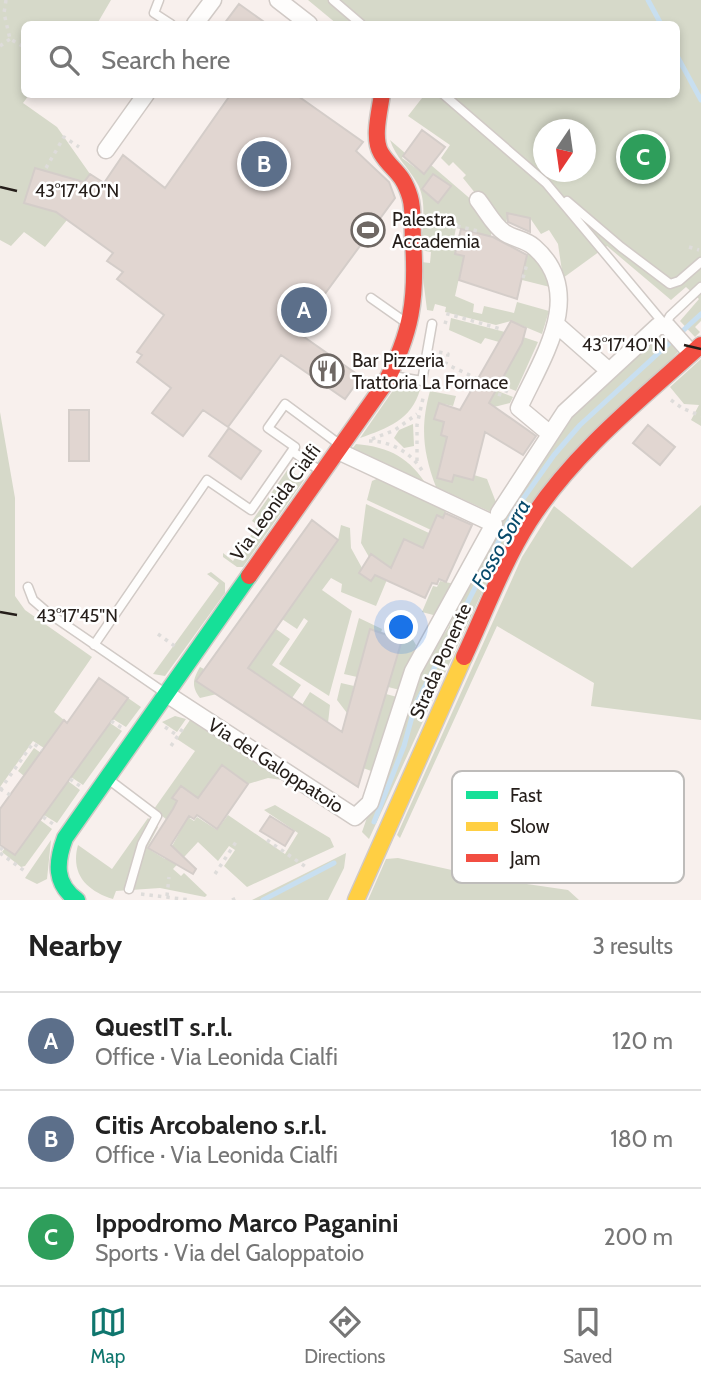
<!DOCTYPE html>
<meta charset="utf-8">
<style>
:root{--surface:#fff;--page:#f2f2f2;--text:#222;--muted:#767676;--line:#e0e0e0;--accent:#0f766e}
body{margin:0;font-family:Cabin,sans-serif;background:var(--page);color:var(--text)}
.compass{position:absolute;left:533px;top:119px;width:63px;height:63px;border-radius:50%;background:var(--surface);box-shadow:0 4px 10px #0003;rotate:193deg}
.you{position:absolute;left:402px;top:628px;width:24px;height:24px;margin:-18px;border:5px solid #fff;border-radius:50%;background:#1a73e8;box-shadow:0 0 0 10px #1a73e833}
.badge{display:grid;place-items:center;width:46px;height:46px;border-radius:50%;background:var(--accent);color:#fff;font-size:23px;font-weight:700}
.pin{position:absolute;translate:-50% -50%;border:4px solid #fff;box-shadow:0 2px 7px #0006}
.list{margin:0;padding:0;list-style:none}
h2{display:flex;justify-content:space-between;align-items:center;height:91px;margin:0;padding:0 28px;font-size:30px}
h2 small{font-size:23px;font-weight:400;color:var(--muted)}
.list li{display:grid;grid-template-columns:46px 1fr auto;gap:21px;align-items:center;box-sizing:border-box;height:98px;padding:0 28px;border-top:2px solid var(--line)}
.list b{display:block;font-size:26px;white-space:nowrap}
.list p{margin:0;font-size:23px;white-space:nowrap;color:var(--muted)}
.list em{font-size:23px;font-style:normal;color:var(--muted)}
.icon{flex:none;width:38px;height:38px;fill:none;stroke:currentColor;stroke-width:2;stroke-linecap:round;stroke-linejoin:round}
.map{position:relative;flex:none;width:701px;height:900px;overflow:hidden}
.search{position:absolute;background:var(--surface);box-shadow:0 4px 10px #0003;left:21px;right:21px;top:21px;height:77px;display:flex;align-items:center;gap:18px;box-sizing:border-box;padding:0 24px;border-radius:10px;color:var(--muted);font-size:26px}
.sheet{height:385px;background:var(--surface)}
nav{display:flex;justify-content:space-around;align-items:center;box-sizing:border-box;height:98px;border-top:2px solid var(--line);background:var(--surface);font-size:19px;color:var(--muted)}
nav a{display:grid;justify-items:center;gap:4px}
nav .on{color:var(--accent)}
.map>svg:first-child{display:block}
.green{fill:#d6d9c9;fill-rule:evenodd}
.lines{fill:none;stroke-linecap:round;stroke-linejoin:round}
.stream{stroke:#c8dff0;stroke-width:5}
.building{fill:#e1d6d1;stroke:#d4cdc9;stroke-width:2}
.lane-casing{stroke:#d1cac6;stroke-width:11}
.street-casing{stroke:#d1cac6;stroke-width:19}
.fast-casing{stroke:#d1cac6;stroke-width:19}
.slow-casing{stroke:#d1cac6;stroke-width:19}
.jam-casing{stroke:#d1cac6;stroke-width:19}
.path{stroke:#dedcda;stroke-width:3.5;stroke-dasharray:3.5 5;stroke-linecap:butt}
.lane{stroke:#fefdfc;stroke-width:8}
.street{stroke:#fefdfc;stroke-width:16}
.fast{stroke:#16e098;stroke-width:16}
.slow{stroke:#ffcf43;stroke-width:16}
.jam{stroke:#f24e42;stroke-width:16}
.ticks{fill:none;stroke:#251e1a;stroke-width:2.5}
.labels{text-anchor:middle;stroke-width:5;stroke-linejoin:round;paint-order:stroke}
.poi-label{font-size:19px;fill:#251e1a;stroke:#fff;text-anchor:start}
.street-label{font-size:19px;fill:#251e1a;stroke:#fff}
.water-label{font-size:21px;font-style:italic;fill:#084a6b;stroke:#fff}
.key{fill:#fff;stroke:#bebcba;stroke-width:2}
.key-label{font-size:19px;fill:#251e1a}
.ticks-label{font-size:18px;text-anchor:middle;fill:#251e1a;stroke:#fff;stroke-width:5;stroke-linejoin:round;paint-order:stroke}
</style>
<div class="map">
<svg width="701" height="900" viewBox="0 0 701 900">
<rect width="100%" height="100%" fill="#f8f0ed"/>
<path class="green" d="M0,0H111L97,24H24V94L29,95L23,103L57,127L90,174L63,216L67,220L45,247L24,232L11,246L0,240Z
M308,0H701V321L695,327L700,332L695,337L680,321L699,299L686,287L671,300L607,246L563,278L558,244L549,230L541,234L530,218L508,213L505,230L463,178L466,175L453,162L449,166L441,158L450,145L408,116L422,98L419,95L676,94V24H337ZM544,130H586V172H544Z
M390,140L405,153L402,158L424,174L431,165L474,202L493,224L490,241L482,234L456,228L454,238L459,240L455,254L464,256L455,296L474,304L473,312L482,314L484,306L514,313L517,302L549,311L542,334L511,321L496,325L445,312L446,307L435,304L433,311L427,310L421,262L430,263L431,252L420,250C422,230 428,201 417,183C408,167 396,158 390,140Z
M529,247L554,288L522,280Z
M451,318L505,332L499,342L485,338L481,344L449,330Z
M664,336L678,352L512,531L500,524L563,426L658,337Z
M523,337L538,342L516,391L499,384Z
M701,359V426L691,420L699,405L684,404L670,387Z
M394,389L420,390C411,420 388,428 360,438Z
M495,390L513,397L510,403L494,407L484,402Z
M430,391L456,396L453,406L439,403L435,419L444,422L441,435L447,437L437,478L452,482L454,475L473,480L474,475L487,479L497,505L493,513L436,487C423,453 420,427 430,391Z
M0,412L15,498V596L25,610L92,657L54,712L64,720L44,748L33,741L0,787Z
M413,424L414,446L404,448L394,438L399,430Z
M356,444C390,447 410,458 428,487L351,450Z
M288,469L304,480L243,567H237L223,557V553L233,561L258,525L252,521Z
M383,476L446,510L443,518L437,515L431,530L367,500L372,481Z
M366,504L429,533L423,548L404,539L376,606L341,592L342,584L331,578L322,590L352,611L329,696L279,664L308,621L304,618L297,629L282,619L338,540L341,525L350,528L351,548L362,568L359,573L371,580L383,562L371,554L369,557L361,543Z
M701,505V720L591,706L594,683L497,626L400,838L397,835L522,557L554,506L632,568Z
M494,534L506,540L369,839L362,832L410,694L426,660L448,628Z
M211,572L225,583V593L165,676L153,674L219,583L207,574Z
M440,581L455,584L437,616L422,612L433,586L437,587Z
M359,618L382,629L381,633L370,629L357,677L344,674Z
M276,629L290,639L272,665L301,685L292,698L248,668Z
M400,631L412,638L416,645L400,690L388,687L402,640L394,637Z
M200,667L204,669L197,681L217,694L200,698C191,686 193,679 200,667Z
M341,683L354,686L347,713L337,700Z
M310,692L330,705L328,723L302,705Z
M386,694L397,697L374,772L363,768Z
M128,698L141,707L126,727L113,719Z
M175,716L186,719L177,732L162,722Z
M190,720L283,780L268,778L248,784L222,766L198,798L181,786L173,798L177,801L167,820L154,809L195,751L177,739Z
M110,723L122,731L83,785L71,777Z
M34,748L41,753L24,776L18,771Z
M68,781L80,790L57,823L44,815Z
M275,805L330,838L334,847L247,887L224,866L235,850L229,846L218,861L198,842L173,869L181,876L184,873L207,895L205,897L160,888L116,891L113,899C87,891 70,874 78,845L112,869L148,818L158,827L147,848L165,859L188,817L194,821L197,817L217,830L228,815L285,854L298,833L264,810Z
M40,820L52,829L25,866L21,867L2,852L5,848L15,855Z
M51,840L47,879L37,884L25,878Z
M346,853L344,868L328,900H252Z
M398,858L492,879L568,890L579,900H368L386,859Z"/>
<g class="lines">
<path class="stream" d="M648,0L661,24
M676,54L701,100
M374,822L404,746L415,706L513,513L554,455L580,425L701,314
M263,900L334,863"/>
</g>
<path class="building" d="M239,4L267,24H224Z
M231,94H295L363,142L356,151L389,182L395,198L297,332L361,377L345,399L281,355L228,427L203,410L183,436L152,413L171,388L137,362L142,355L137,352L164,315L117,279L123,272L107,261L113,253L56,212L24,203L35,168L84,182L90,174L104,183L123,155L165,188Z
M422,130L445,147L424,174L403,156Z
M433,174L451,186L438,203L422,189Z
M507,213L530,218V232L508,222Z
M461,229L493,237L527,255L517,299L459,280L464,256L455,254Z
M511,321L526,328L522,343L489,403L536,436L523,455L485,432L473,480L454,475L452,482L437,478L447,437L441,435L444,422L434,419L439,403L460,410Z
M69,410H89V461H69Z
M648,425L675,447L660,465L633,443Z
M229,428L261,451L241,479L209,456Z
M445,513L472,525L446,582L439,579L437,584L432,583L425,598L375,575L371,581L359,573L371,554L391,568L404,539L423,548L437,515L443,518Z
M312,520L338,540L248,668L342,732L370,629L402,640L358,787L196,681Z
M99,678L128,698L15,855L0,845V809L64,720L67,723Z
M222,765L248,784L217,829L197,815L194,819L189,816L171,845L196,869L193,874L148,848L173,809L177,801L172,798L181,786L198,798Z
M270,816L294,831L285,846L260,831Z"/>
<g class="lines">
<defs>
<path id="lane" d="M159,0L154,13L171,24
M333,0L361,24
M443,94L546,183L665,325L670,316L701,287
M567,201L621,247L670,284L679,281L701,262
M371,298L408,324
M393,376L422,381L432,324
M319,470L292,451L295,447L268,428L285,404L339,444
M28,587L33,600L47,612L165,693
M94,645L207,480L251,510L292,451
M108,779L157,816L142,844L129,889"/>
<path id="street" d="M278,0L309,24
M195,24L213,0
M106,150L146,94
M478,200C486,210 494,226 505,233C514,239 525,239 534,247C587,293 542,358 519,408L549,433
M557,325L608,370
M499,513L565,412L658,326H667L691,353
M165,693L355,817L370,803L413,671L494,524L338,451"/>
<path id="fast" d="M77,900C54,884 56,862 65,838L249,576"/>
<path id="slow" d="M356,900L464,657"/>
<path id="jam" d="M249,576L384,385C412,333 417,298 413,240C412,226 414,210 410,197C402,171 392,171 381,153C372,138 380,110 382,94
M464,657C485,612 503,563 529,522C574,452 640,400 701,345"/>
</defs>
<use href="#lane" class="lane-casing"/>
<use href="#street" class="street-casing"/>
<use href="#fast" class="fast-casing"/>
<use href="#slow" class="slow-casing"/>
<use href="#jam" class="jam-casing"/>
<path class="path" d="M6,0L4,13L10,39L24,47
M0,46L10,39
M46,168L64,137L79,147
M457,226L478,231
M689,247L699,250
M523,278L527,264
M445,324L448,314L501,329
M439,352L448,354L446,364L478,379
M497,387L508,392
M498,394L506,397
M671,400L682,408L701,416
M372,439L395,430L417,414
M369,441C391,441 412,453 423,472
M417,461V425L424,394
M158,634L176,647
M111,721L122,728
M165,727L178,736
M171,746L185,725
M70,779L80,786
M0,789L10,795
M0,790L33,743L42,750
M43,817L53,824
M267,840L306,867
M0,850L3,847
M0,853L26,872
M215,874L236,842
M141,894L190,900
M167,896L169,877
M232,900L239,897"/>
<use href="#lane" class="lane"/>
<use href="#street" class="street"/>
<use href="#fast" class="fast"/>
<use href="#slow" class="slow"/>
<use href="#jam" class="jam"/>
</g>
<path class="ticks" d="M0,187L17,191M684,345L701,349M0,612L17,615"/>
<defs>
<symbol id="stadium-ring" viewBox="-11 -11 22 22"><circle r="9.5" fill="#fff" stroke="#6f6864" stroke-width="1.5"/><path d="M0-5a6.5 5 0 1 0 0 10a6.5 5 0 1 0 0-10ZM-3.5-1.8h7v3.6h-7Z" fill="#6f6864"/></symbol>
<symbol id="restaurant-ring" viewBox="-11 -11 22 22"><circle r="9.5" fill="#fff" stroke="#6f6864" stroke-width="1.5"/><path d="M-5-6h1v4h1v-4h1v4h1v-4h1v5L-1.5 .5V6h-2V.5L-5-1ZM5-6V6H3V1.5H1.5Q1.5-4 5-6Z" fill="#6f6864"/></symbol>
</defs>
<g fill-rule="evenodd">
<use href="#stadium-ring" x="349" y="211" width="38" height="38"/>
<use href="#restaurant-ring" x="308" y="352" width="38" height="38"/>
</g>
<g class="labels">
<g class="poi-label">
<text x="392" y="226">Palestra<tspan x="392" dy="22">Accademia</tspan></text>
<text x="352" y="367">Bar Pizzeria<tspan x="352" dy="22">Trattoria La Fornace</tspan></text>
</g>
<g class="street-label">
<text transform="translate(275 502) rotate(-54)" y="7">Via Leonida Cialfi</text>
<text transform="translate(440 661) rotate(-66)" y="7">Strada Ponente</text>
<text transform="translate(276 765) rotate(33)" y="7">Via del Galoppatoio</text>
</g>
<g class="water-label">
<text transform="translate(501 544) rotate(-61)" y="7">Fosso Sorra</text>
</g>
</g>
<rect x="452" y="771" width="232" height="112" rx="10" class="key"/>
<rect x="466" y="791" width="32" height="8" fill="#16e098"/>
<rect x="466" y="822" width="32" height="9" fill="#ffcf43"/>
<rect x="466" y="854" width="32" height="8" fill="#f24e42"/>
<g class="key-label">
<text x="510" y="802">Fast</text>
<text x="510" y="833">Slow</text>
<text x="510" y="865">Jam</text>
</g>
<g class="ticks-label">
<text x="77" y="197">43°17'40"N</text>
<text x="624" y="351">43°17'40"N</text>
<text x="77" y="622">43°17'45"N</text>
</g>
</svg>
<svg class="compass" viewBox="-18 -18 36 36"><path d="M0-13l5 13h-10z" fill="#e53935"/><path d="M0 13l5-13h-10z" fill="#767676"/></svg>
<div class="you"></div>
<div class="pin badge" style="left:304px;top:310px;background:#5c6f8a">A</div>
<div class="pin badge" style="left:264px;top:164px;background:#5c6f8a">B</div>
<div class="pin badge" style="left:643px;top:157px;background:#2e9e5b">C</div>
<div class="search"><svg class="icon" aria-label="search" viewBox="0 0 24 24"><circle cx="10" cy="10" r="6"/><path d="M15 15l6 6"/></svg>Search here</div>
</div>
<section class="sheet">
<h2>Nearby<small>3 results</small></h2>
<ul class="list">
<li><span class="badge" style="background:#5c6f8a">A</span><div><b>QuestIT s.r.l.</b><p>Office · Via Leonida Cialfi</p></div><em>120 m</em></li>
<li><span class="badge" style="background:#5c6f8a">B</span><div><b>Citis Arcobaleno s.r.l.</b><p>Office · Via Leonida Cialfi</p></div><em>180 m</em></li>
<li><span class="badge" style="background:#2e9e5b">C</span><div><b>Ippodromo Marco Paganini</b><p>Sports · Via del Galoppatoio</p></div><em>200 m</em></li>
</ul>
</section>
<nav>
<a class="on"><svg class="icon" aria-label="map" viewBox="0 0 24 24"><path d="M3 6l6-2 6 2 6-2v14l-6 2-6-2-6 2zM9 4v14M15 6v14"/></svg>Map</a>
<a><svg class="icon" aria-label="directions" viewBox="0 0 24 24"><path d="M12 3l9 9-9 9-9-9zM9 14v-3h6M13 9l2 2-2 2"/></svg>Directions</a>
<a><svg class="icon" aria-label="saved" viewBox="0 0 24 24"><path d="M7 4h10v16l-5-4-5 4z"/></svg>Saved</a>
</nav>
